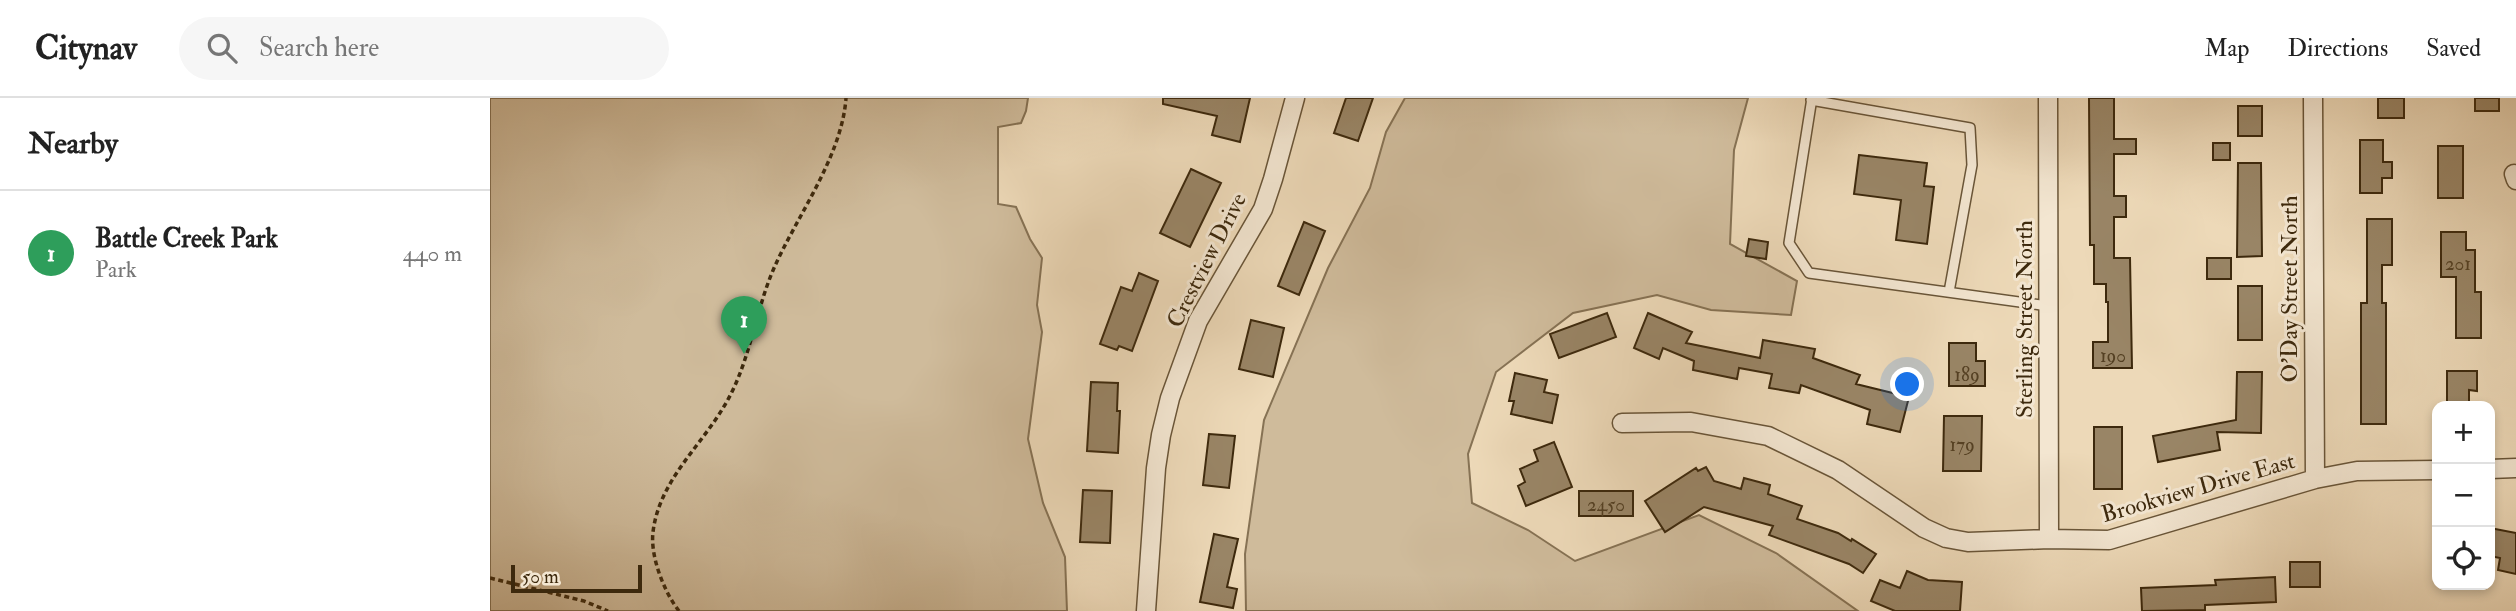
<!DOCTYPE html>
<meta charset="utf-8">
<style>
:root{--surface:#fff;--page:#f6f6f6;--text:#222;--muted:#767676;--line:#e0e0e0;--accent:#8f2418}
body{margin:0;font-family:"IM FELL Double Pica",serif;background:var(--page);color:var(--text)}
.controls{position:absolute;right:21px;bottom:21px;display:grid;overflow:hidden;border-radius:14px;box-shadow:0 4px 10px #0003}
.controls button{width:63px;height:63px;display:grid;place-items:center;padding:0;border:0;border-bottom:2px solid var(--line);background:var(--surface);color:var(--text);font:35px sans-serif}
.scale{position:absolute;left:21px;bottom:18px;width:131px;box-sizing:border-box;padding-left:7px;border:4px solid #3d290d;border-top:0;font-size:19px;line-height:24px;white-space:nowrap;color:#3d290d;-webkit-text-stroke:5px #f3e6d1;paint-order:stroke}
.you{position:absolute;left:1418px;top:287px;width:24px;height:24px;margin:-18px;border:5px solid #fff;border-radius:50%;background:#1a73e8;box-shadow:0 0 0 10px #1a73e833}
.badge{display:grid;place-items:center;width:46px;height:46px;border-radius:50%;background:var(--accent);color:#fff;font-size:23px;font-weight:700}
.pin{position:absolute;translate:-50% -58px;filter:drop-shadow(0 2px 4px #0008)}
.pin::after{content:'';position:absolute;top:37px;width:24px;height:21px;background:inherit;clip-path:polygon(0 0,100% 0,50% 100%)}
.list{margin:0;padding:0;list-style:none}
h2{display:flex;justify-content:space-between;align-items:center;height:91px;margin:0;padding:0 28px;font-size:30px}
h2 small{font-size:23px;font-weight:400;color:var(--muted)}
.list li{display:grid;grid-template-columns:46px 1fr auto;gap:21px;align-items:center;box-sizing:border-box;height:126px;padding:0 28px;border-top:2px solid var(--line)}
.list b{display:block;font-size:26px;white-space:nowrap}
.list p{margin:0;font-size:23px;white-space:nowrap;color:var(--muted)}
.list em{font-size:23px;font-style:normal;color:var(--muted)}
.icon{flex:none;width:38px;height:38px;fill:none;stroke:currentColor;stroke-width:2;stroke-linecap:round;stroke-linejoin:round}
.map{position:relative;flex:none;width:2026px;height:513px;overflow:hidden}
header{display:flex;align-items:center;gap:42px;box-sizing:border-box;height:98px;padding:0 35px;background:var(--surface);border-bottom:2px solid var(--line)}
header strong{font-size:33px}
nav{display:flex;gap:38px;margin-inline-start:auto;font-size:24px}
.search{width:490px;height:63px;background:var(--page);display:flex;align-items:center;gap:18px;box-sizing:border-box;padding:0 24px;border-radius:38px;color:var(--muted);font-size:26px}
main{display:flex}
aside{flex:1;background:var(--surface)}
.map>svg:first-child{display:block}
.green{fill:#cfbb9b;stroke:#867254;stroke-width:2}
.building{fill:#998566;stroke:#3d290d;stroke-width:2}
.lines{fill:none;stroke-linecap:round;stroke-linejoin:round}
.service-casing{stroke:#695538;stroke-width:12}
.minor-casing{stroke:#695538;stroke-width:21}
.path{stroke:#3d290d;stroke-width:3.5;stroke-dasharray:5 3.5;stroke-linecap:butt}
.service{stroke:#f3e6d1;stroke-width:9}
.minor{stroke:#f3e6d1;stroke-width:18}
.labels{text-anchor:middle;stroke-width:6;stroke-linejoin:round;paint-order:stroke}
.number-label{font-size:19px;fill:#544023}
.street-label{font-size:23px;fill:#3d290d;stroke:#f3e6d1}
</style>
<header>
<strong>Citynav</strong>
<div class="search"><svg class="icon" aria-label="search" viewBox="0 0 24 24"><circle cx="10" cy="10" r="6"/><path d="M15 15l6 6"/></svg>Search here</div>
<nav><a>Map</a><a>Directions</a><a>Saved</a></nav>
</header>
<main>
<aside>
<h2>Nearby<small></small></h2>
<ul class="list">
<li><span class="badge" style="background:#2e9e5b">1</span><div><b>Battle Creek Park</b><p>Park</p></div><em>440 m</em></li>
</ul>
</aside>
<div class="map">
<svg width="2026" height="513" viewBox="0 0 2026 513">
<rect width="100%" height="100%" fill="#edd9b8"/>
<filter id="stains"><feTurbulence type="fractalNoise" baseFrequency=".00286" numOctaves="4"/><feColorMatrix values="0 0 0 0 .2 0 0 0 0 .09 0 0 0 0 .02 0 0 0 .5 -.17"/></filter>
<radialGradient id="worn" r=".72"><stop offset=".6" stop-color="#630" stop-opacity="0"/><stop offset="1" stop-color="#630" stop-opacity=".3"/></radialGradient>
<path class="green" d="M0,0H538L536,13L531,25L508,29V106L526,109L540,141L552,160L547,207L552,234L538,341L553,405L575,459L577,513H0Z
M915,0H1258L1244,52L1240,146L1307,183L1301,217L1221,212L1167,197L1083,215L1006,274L978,356L982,405L1038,432L1085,463L1209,417L1286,455L1368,513H756L755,456L774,322L838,170L880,90L896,34Z"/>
<path class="building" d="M673,0H760L750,44L722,37L727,18L673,6Z
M856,0H883L868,43L844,35Z
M1599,0H1624V41H1646V56H1624V98H1636V119H1624V160H1640L1642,270H1603V244H1618V204H1616V186H1604V147H1600Z
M1888,0H1914V20H1888Z
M1985,0H2009V13H1985Z
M1748,8H1772V38H1748Z
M1870,42H1893V64H1902V80H1892V95H1870Z
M1723,45H1740V62H1723Z
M1948,48H1973V100H1948Z
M1369,57L1437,65L1434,88L1444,89L1437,146L1406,142L1411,102L1364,96Z
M1748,65H1771L1772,158L1747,159Z
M701,71L731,85L700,149L670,135Z
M1877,121H1902V167H1892V205H1896V326H1871V205H1877Z
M814,124L835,133L809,197L788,188Z
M1951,134H1976V152H1985V194H1991V240H1966V179H1951Z
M1259,141L1278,144L1276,161L1256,158Z
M1717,160H1741V181H1717Z
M649,175L668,183L642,253L629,248L627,252L610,246L631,189L642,193Z
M1748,188H1772V242H1748Z
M1117,215L1126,239L1069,260L1060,236Z
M1158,215L1202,234L1196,245L1270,260L1273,242L1325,251L1323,260L1370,277L1366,286L1419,299L1410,334L1377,326L1380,312L1311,287L1309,295L1279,290L1282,276L1249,270L1247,281L1203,272L1204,263L1173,250L1169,261L1144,250Z
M761,222L794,230L783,279L749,271Z
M1459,245H1486V263H1495V288H1459Z
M1957,273H1987V293L1979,292V308H1957Z
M1747,274H1772L1771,335L1727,334L1730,352L1668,364L1663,338L1746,322Z
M1025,275L1057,282L1054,294L1068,297L1062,325L1021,316L1024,303H1019Z
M601,284L628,285L627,313H630L628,355L597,353Z
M1454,318H1492L1491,373H1453Z
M1604,329H1632V391H1604Z
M719,336L745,338L739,390L713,387Z
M1064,344L1082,389L1036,408L1028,388L1035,384L1030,371L1048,363L1044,352Z
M1216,369L1224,383L1251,391L1254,380L1280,387L1278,396L1312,408L1307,421L1348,435L1361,443L1362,441L1386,456L1373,475L1359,466L1279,437L1283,428L1214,409L1175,434L1155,403L1206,370L1208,373Z
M593,392L622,393L620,445L590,444Z
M1089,393H1143V418H1089Z
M2000,430L2026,435V476L2008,472L2010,460L2000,458Z
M724,436L748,441L737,489L747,491L743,510L710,504Z
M1800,464H1830V489H1800Z
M1417,473L1438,482L1472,484L1470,513H1405L1381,503L1390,482L1410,490Z
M1785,479L1786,504L1715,507V512L1652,513L1651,490L1726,487L1725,482Z"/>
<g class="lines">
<defs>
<path id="service" d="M1322,0L1299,145L1319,175L1558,208
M1321,2L1480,30L1482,67L1459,194"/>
<path id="minor" d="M1558,0L1559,441
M1823,0L1825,381
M2024,76L2026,82
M1132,325L1201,324L1278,338L1348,372L1434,430L1456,440L1478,444L1559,441L1619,442L1825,381L1867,373L1947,372
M2000,371L2026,370
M656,513L666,370L671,337L680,300L708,223L773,111L783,81L805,0"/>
</defs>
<use href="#service" class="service-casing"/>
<use href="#minor" class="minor-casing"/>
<path class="path" d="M0,480L94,503L118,513
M189,513C174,494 160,458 163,434C169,384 209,350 233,310C260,267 264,216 284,170C307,118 352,58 356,0"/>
<use href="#service" class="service"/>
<use href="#minor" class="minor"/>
</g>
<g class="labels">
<g class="number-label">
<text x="1968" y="172">201</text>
<text x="1623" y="264">190</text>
<text x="1477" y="283">189</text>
<text x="1472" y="353">179</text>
<text x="1116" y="413">2450</text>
</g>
<g class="street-label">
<text transform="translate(716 162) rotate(-63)" y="8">Crestview Drive</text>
<text transform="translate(1799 191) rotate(-90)" y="8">O'Day Street North</text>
<text transform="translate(1534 221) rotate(-90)" y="8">Sterling Street North</text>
<text transform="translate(1708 389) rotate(-16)" y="8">Brookview Drive East</text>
</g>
</g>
<rect width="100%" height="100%" filter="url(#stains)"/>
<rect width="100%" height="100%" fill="url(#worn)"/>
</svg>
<div class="controls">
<button>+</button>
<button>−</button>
<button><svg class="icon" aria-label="locate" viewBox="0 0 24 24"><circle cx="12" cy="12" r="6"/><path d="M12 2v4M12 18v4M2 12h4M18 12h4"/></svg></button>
</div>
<div class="scale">50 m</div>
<div class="you"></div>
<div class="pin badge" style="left:254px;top:256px;background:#2e9e5b">1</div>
</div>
</main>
